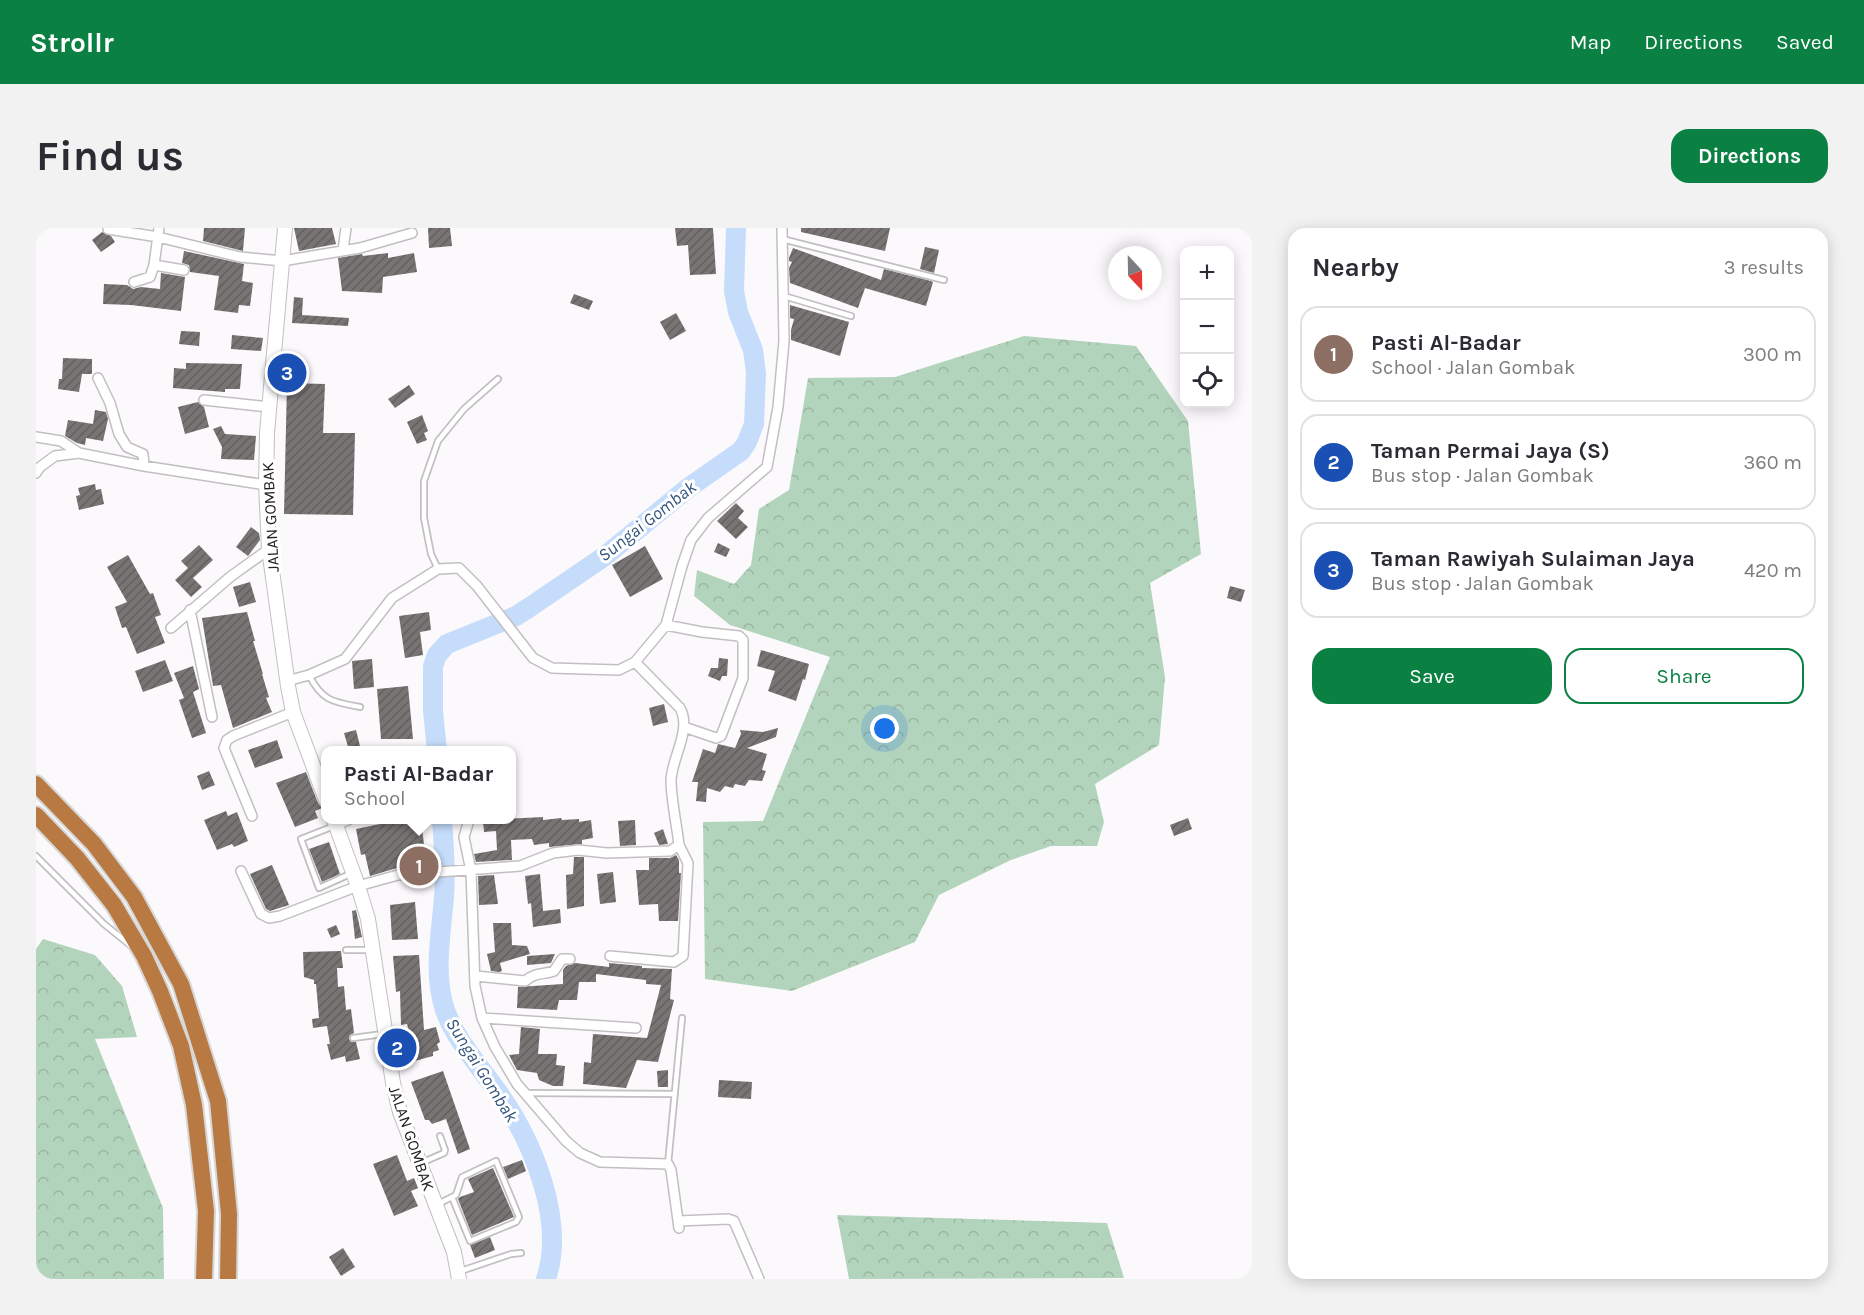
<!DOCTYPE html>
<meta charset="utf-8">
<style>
:root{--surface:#fff;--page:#f2f2f3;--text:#2b2b33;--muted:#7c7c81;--line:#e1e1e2;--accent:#0b8043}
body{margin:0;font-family:Karla,sans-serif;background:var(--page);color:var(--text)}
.controls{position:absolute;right:18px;top:18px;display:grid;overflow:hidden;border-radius:12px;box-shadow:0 3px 15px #0003}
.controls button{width:54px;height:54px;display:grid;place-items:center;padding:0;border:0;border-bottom:2px solid var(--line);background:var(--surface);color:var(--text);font:30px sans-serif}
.compass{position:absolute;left:1072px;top:18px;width:54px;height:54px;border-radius:50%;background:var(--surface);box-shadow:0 3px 15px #0003;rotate:158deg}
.you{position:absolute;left:849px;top:501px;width:21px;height:21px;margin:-15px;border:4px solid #fff;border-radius:50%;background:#1a73e8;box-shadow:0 0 0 9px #1a73e833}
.badge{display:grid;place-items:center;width:39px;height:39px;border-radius:50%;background:var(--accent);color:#fff;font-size:20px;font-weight:700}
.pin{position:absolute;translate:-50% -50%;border:3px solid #fff;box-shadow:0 2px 6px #0006}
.popup{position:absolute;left:285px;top:518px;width:195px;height:78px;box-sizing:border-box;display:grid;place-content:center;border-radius:12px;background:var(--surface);filter:drop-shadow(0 2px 4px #0005);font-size:20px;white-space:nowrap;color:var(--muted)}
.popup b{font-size:22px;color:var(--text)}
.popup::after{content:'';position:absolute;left:50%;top:100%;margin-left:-12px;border:12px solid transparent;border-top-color:var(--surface)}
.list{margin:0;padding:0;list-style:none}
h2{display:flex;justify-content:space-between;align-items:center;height:78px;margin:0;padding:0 24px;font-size:26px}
h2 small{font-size:20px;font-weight:400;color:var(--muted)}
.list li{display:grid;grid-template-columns:39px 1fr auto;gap:18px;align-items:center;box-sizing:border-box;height:96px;margin:0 12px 12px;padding:0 12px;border:2px solid var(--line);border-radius:18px}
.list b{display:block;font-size:22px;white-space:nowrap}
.list p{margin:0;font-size:20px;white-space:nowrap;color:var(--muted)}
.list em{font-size:20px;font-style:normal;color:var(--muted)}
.actions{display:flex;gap:12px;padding:18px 24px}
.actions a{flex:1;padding:14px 0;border:2px solid var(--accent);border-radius:18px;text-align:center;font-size:21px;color:var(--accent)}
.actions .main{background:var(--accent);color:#fff}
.icon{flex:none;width:33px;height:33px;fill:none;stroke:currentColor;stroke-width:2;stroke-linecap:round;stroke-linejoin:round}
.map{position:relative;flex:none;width:1216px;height:1051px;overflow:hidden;border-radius:18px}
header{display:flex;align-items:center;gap:36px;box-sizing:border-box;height:84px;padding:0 30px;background:var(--accent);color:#fff}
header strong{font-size:28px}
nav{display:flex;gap:33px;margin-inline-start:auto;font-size:21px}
.intro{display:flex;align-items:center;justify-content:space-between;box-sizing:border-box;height:144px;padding:0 36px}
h1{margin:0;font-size:42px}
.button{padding:15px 27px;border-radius:18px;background:var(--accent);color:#fff;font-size:21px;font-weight:700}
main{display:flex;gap:36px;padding:0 36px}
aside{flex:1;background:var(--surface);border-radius:18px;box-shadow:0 3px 15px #0003}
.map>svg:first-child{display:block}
.forest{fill:url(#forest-crowns)}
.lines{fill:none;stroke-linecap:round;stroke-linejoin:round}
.river{stroke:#c5ddfb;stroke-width:20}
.building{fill:url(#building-hatch)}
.service-casing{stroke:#c2bfc2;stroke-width:8}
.minor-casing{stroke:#c2bfc2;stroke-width:12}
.secondary-casing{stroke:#c2bfc2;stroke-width:16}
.motorway-casing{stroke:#d7d7d7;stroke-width:20}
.service{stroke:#fff;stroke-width:4.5}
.minor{stroke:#fff;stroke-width:9}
.secondary{stroke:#fff;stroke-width:14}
.motorway{stroke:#b87a42;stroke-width:16}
.labels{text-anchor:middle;stroke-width:6;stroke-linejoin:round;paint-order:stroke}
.street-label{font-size:16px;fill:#222122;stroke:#fff}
.water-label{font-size:18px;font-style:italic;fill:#33557d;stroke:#fff}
</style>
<header>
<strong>Strollr</strong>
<nav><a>Map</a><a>Directions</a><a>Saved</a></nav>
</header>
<div class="intro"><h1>Find us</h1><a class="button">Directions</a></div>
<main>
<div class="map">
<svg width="1216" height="1051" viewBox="0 0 1216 1051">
<defs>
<pattern id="forest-crowns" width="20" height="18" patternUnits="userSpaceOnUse" patternTransform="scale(1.5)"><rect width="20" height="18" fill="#b3d4bc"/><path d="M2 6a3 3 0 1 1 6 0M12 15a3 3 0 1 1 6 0" fill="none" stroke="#9ab6a1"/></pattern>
<pattern id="building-hatch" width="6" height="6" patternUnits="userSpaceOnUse" patternTransform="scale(1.5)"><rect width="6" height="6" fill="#787474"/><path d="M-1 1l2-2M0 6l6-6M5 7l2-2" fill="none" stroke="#625f5f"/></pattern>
</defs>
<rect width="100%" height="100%" fill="#fcf9fc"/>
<path class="forest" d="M988,108L1100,118L1152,193L1165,326L1114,355L1129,449L1123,517L1059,556L1068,594L1061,618H1015L975,632L903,667L879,714L756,763L669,751L667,594L727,593L794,429L694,397L658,368L661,342L698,356L715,337L723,281L753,262L772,150L859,149Z
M7,711L59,727L86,758L101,809L59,811L127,980L128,1051H0V721Z
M801,987L1071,995L1088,1050L813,1051Z"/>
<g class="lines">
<path class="river" d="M401,522L397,483V438L401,427L411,416L480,388L494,379L569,328L652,260L705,223L711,214L718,196L720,145L717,122L702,84L698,63L700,0
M406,592C408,617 410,643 408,669C405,707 397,746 409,782C420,813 443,837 461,863C496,911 530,992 510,1051"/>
</g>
<path class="building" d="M168,0H209L207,23L167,13Z
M258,0H296L300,16L263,23Z
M392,0H414L416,18L393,20Z
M639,0H677L680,46L654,47L652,17L641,18Z
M765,0H854L849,23L765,4Z
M66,4L75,8L79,14L65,24L56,12Z
M889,19L903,22L898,45L884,41Z
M757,20L845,52L848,41L895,53L897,54L890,78L829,60L822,80L754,55L753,40L756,34L753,33V30Z
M148,23L208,36L206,53L217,55L214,78L203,77L202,85L178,82L183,48L154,44L153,37L146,35Z
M352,25V30L378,25L381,44L347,49L346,65L306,63L302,30L326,26L327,28Z
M125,45L149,49L145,83L95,77L67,76L68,56L91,57L97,61L105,59L124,61Z
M538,66L557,73L553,82L534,75Z
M258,69L267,70L266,87L313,90L312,98L256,95Z
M754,77L813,94L804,128L755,112V102L758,91L754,90Z
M640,85L650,103L634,112L624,94Z
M145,103L164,104L163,118L143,116Z
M196,107L227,110L225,123L195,121Z
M27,130L56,131V146H46L43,164L22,161L23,151H26Z
M150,135L206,136L204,161H189V164L137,160L138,140L150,141Z
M251,155L289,156L287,205H319L317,287L248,286Z
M373,157L379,166L359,180L352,171Z
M162,174L168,179L173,199L149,206L142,179Z
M59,182L70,184L72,191L67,213L50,210L49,217L41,215L29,208L32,192L57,196Z
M386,187L392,203L388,205L391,212L381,216L371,194Z
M185,198L189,206L220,208L218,232L185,231L186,219L177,201Z
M59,256L60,262L65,261L68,276L43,282L40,268L44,267L42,260Z
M700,275L708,283L702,290L712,299L700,311L681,293Z
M215,299L223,305L224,312L212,328L200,319Z
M682,315L694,321L690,329L678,324Z
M163,317L177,332L157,350L166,359L155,369L139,352L152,340L145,333Z
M609,318L627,351L594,369L576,337Z
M92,327L114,366L117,365L125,387L119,389L129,415L101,426L90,399L86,400L79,379L91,374L71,339Z
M214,354L220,374L203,379L197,359Z
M1194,358L1209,362L1205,374L1191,370Z
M211,384L219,413H217L227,446H226L233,469L230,470L236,484L197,500L185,457L177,458L166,390Z
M393,384L395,402L384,404L387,427L369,430L363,388Z
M725,422L773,436L769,452L767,451L760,473L732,463L739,443L721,438Z
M683,430L692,431L691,448H686L684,453L672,448L675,440H682Z
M336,431L338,459L318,461L316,433Z
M129,432L137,453L107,464L99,443Z
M157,438L163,461L157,464L170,505L156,510L143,472L148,470L138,445Z
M372,458L377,511H345L341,461Z
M628,476L632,494L617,498L613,480Z
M742,500L740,509L711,520L731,526L726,542L730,543L726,553L713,552L709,558L699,556L697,560L689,558L684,564L671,560L670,574L660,573L662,554H656L667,521L679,525L682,516L699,520L705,506L704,502L727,504Z
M320,502L325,522H313L308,505Z
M241,512L247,530L219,540L212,522Z
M173,543L179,557L166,562L161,548Z
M270,544L282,575L286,580L279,583L282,590L259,599L240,555Z
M190,583L192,588L201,584L212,613L198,619L196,616L181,622L168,592Z
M507,589V592L525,590L526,592L543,591V594L555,592L557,610L546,612V616L513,619V615L498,617L496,611L475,612L476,632L440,634L438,626L461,622L460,603L448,604L447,592Z
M1152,590L1156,601L1138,608L1134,597Z
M354,591H385L389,625L392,624L394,638L361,640L334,648L329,626L325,627L320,601L354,594Z
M599,592L600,617L584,618L582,593Z
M627,601L632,616L623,617L618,605Z
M293,614L304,646L286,654L273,621Z
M640,627L643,632V645H645L642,693H623L622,676L603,677L600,642H613V630H634Z
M538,629H548V678L531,681L530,647L537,646Z
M236,637L253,677L234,683L230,681L214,646Z
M577,644L580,674L564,676L561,646Z
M504,646L507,683L524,681L525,695L497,699L495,675L492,676L489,648Z
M458,647L462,676L443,677L442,648Z
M379,674L382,711L356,712L354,677Z
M320,682L326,709L319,711L316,683Z
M457,695H475L476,717L491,718L494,726L464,735L466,743L463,744L455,743L451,726L459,724Z
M300,697L304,706L295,710L291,701Z
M305,723L307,740H301L302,759L308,758L310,782L315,781L318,805L314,807L313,811L315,814H320L324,831L310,834L309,828L295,832L291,816H294L291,798L277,800L276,791L283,790L280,756H278V752L268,749L267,724Z
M519,726L515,735L491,737V728Z
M383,727L388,802L400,799L404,814L401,816L403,822L397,824V828L375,834L369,814L375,812L371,796L365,797L364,763L360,764L357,728Z
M539,735L573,739V735L606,738V740L636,741L634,771L638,772L622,834L601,832L590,860L547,856L548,834L555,835L557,806L611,810L625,757L610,756V752L560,746V754H543L541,772H523L521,782L481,780L482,759L527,756V742L530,738Z
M485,799L504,801L502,826H521L520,837L529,838L527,858H517L503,852L501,845L481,842L473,827L483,826Z
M632,842V859H622L621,843Z
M407,843L434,921L422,926L410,891L396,896L393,892H389L375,854Z
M683,852L716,854L715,871L682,869Z
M361,927L371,953L378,950L382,960L375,963L382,978L358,988L337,936Z
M486,932L490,943L472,951L467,939Z
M457,940L478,989L436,1007L422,971L424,969L438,964L432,951Z
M454,1009L459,1022L439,1030L434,1017Z
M307,1020L319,1039L305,1048L293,1029Z"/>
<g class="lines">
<defs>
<path id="service" d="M746,11L908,52
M748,68L815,88
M402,341L395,326L388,290V253L402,213L428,181L462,151
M273,447C286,473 297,474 324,479
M298,598L265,611L283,660L314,646
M0,628L68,696L94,717
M310,722H334
M317,810L347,806
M489,865L639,866
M385,935L408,925L409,922L404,908
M632,936L646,790
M402,976L420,967L426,949L460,933L483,989L480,994L434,1013L416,969
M425,1043L475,1026L485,1025"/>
<path id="minor" d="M123,0L118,37L148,42
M72,1L122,9L204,29L246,33L324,20L376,5
M307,22L310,0
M98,54L114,49L118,37
M62,150L74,175L83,206L91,219L107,226L108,238
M168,172L233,179
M0,209L25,213L43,225
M0,245L4,239L19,228L43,225L108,238L230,257
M154,382L176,489
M630,397L666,404L703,408L707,412V450L685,508L680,510L648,499
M135,400L194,349L233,321
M251,453L273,447L309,431L356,370L402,341L423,340L441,358L497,430L516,440L547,441L583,442L599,434L630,397L646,338L655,312L672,290L731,239L742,179L748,113L746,0
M216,588L188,520L191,512L197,508L257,484
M433,592L428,609L435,643L439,758L446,790L459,819L481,856L530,913L544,925L564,934L632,936L635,942L643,1000
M300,597L312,592
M205,643L225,686L233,690L244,688L322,658L362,647L484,638L517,625L542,622L571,625L634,623L643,617C641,598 635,571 635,552C636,529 656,502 644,480L599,434
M574,728L638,734L647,728L652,635L643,617
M440,748L489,753C500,744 506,747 518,743L526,731H534
M446,790L600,800
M642,993L692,991L698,993L723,1051"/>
<path id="secondary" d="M249,0L231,205L230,257L233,321L252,458L257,484L290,572
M298,592L322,658L332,691L357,855L364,884L418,1024L423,1051"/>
<path id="motorway" d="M0,556L58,616L98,669L145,756L182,873L193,986L192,1051
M0,587L41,630L78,677L108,728L124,763L145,818L158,877L170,983L168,1051"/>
</defs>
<use href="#service" class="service-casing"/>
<use href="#minor" class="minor-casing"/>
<use href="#secondary" class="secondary-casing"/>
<use href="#motorway" class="motorway-casing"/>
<use href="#service" class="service"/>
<use href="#minor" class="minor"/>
<use href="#secondary" class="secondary"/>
<use href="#motorway" class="motorway"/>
</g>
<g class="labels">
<g class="street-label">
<text transform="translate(234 289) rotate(-93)" y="6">JALAN GOMBAK</text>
<text transform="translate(376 910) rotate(71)" y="6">JALAN GOMBAK</text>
</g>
<g class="water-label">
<text transform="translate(611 293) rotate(-38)" y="6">Sungai Gombak</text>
<text transform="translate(446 842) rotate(58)" y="6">Sungai Gombak</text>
</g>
</g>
</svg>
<div class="controls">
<button>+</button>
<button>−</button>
<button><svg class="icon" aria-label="locate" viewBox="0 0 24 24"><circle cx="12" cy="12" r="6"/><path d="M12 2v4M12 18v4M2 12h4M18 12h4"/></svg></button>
</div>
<svg class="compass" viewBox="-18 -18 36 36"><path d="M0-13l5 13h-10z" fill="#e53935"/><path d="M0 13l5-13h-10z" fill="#7c7c81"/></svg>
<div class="you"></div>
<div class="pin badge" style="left:383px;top:638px;background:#8d6e63">1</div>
<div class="popup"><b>Pasti Al-Badar</b>School</div>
<div class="pin badge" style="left:361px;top:820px;background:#1a4fb4">2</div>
<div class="pin badge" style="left:251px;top:145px;background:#1a4fb4">3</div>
</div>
<aside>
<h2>Nearby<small>3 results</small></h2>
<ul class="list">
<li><span class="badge" style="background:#8d6e63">1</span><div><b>Pasti Al-Badar</b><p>School · Jalan Gombak</p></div><em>300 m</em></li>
<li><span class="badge" style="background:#1a4fb4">2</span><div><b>Taman Permai Jaya (S)</b><p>Bus stop · Jalan Gombak</p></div><em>360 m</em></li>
<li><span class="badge" style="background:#1a4fb4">3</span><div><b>Taman Rawiyah Sulaiman Jaya</b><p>Bus stop · Jalan Gombak</p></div><em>420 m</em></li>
</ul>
<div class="actions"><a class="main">Save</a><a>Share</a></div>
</aside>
</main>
